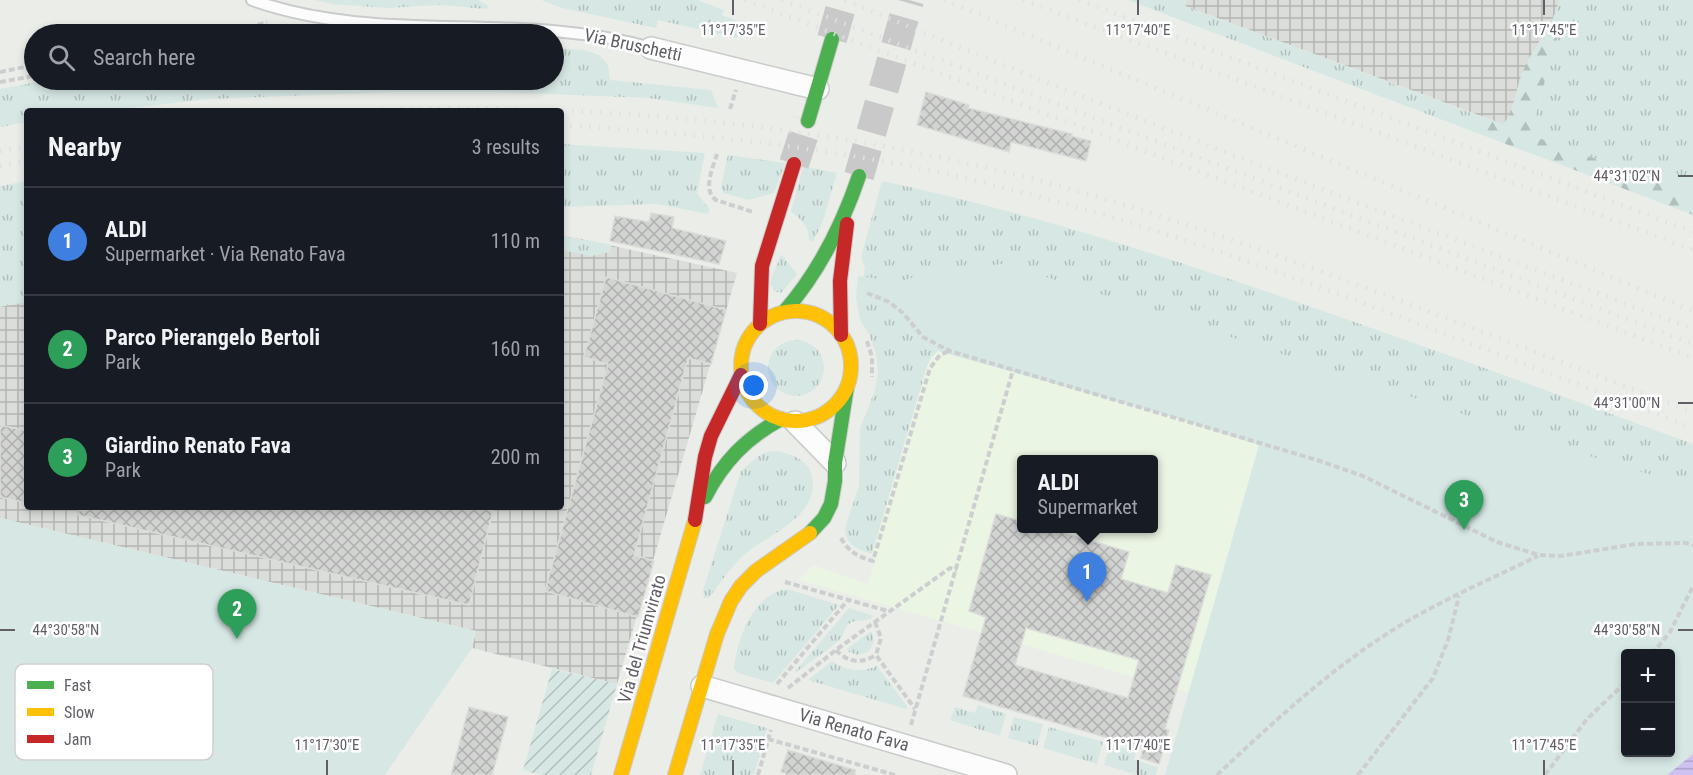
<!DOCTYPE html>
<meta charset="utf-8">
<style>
:root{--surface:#171b24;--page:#20242c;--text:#f1f3f6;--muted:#9ea1a6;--line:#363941;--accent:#919094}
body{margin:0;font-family:"Roboto Condensed",sans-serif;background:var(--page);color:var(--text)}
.controls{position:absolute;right:18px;bottom:18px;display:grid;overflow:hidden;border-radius:6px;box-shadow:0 3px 9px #0003}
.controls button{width:54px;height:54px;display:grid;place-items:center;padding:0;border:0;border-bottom:2px solid var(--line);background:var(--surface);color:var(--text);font:30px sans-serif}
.you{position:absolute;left:754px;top:386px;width:21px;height:21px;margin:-15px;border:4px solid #fff;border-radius:50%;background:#1a73e8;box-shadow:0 0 0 9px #1a73e833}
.badge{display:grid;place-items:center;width:39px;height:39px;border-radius:50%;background:var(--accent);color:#fff;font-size:20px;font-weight:700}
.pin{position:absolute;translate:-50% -50px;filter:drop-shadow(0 2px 3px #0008)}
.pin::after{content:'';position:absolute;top:32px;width:21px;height:18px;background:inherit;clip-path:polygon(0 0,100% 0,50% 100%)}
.popup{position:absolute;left:1017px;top:455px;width:141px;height:78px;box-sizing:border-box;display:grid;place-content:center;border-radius:6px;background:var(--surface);filter:drop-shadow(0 2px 4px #0005);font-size:20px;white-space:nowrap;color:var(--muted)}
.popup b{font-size:22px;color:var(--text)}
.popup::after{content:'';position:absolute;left:50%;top:100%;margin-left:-12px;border:12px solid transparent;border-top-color:var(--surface)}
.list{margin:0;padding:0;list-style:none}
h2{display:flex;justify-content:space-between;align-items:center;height:78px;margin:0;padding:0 24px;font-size:26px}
h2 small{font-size:20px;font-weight:400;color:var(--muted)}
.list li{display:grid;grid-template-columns:39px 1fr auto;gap:18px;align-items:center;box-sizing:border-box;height:108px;padding:0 24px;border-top:2px solid var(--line)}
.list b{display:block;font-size:22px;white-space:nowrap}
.list p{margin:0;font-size:20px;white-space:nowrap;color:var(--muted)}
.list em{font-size:20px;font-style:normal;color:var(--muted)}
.icon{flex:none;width:33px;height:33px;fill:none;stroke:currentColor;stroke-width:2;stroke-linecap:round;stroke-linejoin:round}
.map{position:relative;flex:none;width:1693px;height:775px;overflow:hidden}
.search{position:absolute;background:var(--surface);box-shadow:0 3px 9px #0003;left:24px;top:24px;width:540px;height:66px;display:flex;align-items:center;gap:15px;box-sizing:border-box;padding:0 21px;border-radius:33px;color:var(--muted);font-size:22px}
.panel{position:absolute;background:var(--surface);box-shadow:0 3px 9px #0003;left:24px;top:108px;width:540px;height:402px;border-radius:6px}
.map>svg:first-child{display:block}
.commercial{fill:#ebf5e4;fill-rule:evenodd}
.industrial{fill:url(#industrial-grid)}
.grass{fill:url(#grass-tufts)}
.forest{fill:url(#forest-firs)}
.park{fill:#d7e8e4;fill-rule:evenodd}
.garden{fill:url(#garden-furrows)}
.water{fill:url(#water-rules)}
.building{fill:url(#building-cross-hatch);stroke:#dadcd8;stroke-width:1.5;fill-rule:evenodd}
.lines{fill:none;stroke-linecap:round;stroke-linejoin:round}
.secondary-tunnel{stroke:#c8c9c8;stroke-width:30;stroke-dasharray:30 15;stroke-linecap:butt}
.lane-casing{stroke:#cacbcb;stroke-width:14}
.street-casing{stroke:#cacbcb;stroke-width:24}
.fast-casing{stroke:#cacacb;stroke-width:16}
.slow-casing{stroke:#cacacb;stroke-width:16}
.jam-casing{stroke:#cacacb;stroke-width:16}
.path{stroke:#cccecf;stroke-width:4;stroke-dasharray:6 3;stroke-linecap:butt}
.lane{stroke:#fcfcfc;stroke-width:10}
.street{stroke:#fcfcfc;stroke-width:21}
.fast{stroke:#4caf50;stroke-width:14}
.slow{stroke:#ffc107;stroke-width:14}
.jam{stroke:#c62828;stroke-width:14}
.rail{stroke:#e2e1e1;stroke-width:4.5;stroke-dasharray:1.5 8;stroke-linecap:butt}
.ticks{fill:none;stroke:#615e66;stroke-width:2}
.labels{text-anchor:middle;stroke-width:5;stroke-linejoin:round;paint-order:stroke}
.street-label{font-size:18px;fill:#615e66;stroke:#fff}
.key{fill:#fff;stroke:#d0cfd1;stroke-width:1.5}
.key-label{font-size:16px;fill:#615e66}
.ticks-label{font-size:15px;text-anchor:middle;fill:#615e66;stroke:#fff;stroke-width:5;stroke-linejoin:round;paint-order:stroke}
</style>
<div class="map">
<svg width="1693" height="775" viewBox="0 0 1693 775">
<defs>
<pattern id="industrial-grid" width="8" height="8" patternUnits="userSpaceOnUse" patternTransform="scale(1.5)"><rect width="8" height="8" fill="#daddd9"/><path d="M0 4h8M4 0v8" fill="none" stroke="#b4b6b4"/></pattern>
<pattern id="grass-tufts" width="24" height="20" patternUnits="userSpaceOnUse" patternTransform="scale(1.5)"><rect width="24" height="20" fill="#d7e8e4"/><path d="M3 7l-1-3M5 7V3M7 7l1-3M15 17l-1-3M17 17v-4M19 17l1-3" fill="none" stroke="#b2bfbd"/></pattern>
<pattern id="forest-firs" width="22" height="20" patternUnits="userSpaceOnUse" patternTransform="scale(1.5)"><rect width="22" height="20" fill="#d7e8e4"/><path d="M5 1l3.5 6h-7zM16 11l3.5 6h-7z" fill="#b2bfbd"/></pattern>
<pattern id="garden-furrows" width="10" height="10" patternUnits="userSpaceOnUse" patternTransform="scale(1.5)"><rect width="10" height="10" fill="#d7e8e4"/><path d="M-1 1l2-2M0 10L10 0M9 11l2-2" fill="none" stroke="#b2bfbd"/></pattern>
<pattern id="water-rules" width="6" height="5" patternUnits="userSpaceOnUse" patternTransform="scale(1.5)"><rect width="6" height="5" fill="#cfc2f3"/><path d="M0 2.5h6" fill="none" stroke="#aba1c9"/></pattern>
<pattern id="building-cross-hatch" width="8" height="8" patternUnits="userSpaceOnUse" patternTransform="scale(1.5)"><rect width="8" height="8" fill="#d2d4d2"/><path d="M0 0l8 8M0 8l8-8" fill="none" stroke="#aeafae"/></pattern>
</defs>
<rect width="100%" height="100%" fill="#ebede9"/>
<path class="commercial" d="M919,342L941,352L1169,416L1259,445L1190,693L799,580L813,565L868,584L874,564L875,555L864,551ZM1021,460H1153V528H1021Z"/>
<path class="industrial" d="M1187,0H1560L1513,128L1185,6Z
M561,236L577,238L737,273L617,684L472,648L476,631L0,518V283L27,277V507H561Z"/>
<path class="grass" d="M314,0H478L489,6L486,9L440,5L386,8L332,4Z
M541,0H698L724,10L722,15L743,23L737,38L658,20L656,28L562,8Z
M1128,0H1187L1185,6L1482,117L1470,120L1469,130Z
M1560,0H1693V194L1536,137V113L1556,39L1555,28L1551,24Z
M554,49C570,49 600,47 608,66C609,70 609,76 610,80L711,90L718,108L649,98L495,92H395L208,99L107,111H27V122L0,127V89L48,80H554Z
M561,144L705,153L697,193L710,210L708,214L657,204L561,207Z
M728,155L785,163L774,193L749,200L723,193L721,187Z
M803,166L837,173L823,221L813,242L809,240C809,226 801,219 791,212Z
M27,181V302L0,307V186Z
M882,181C1045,215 1203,269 1360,324C1471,363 1582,403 1693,444V538L862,286L865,268L861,257Z
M561,236L612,245L610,252L591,256L561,250Z
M781,254L797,274L781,293L774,291L770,283Z
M856,297L880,303L892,312L919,342L938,351L931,358L927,367L872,554C857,549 846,546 845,528L859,486L860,428L874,393L878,373L876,354L869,334L860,320Z
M768 368a28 28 0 1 1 56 0a28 28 0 1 1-56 0Z
M778,451C793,455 809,460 812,477C820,517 768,534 744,555C730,568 720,583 709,598H704L703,590L741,471L757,457L766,452Z
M787,589L839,605L773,683L738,673L734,669C737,638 753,594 787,589Z
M849,608L874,616C863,624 862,618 852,622C844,625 845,635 839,640C825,653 808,663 793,674Z
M871,631C875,638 874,645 868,652L858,655L849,652L847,649Z
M832,661C846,671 861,673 877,666L907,706L906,709L808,680Z
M978,705L1006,714L1000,736L950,720L955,707L975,713Z
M718,714L767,728L754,775H700Z
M1014,717L1043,724L1037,746L1008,738Z
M1049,727L1103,742L1097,764L1043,748Z
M1110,744L1136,752L1134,760L1158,767L1156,775H1137L1104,765Z"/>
<path class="forest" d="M1551,24L1555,28L1557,39L1536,112V137L1693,194V215L1469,130L1470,120L1482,117L1504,124C1513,110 1515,95 1520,79C1527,59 1539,41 1551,24Z"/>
<path class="park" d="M1003,264L1092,291L1617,465L1693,487V754L1667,775H1165L1259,445L1169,416L941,352L919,342L892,312L880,303L856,297L858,276L895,281L905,280L933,270ZM1626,654H1670V752H1626Z
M0,518L476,631L472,648L385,775H0Z"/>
<path class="garden" d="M552,669L617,684L591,775H541L523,770Z"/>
<path class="water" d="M1693,754V775H1667Z"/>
<path class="building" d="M926,92L969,105L968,108L1072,134L1071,136L1091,141L1086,161L1011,142L1009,152L917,125Z
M651,213L674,217L672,228L726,241L719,264L610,241L615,216L649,222Z
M606,277L726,310L711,364L688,358L634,555L654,561L638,617L545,591L608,364L584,357Z
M0,425L27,431V503L0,497Z
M79,507H494L469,605L78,515Z
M996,514L1021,521V528H1047L1129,552L1121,579L1168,593L1176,565L1211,575L1165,729L1169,730L1159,764L1141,758L1143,748L963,696L986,617L969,611ZM1026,628L1139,660L1128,698L1015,665Z
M469,707L508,717L492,775H451Z
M788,750L855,770V775H785L786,773L781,772Z"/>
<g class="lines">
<path class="secondary-tunnel" d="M832,39L843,0
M794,164L808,121
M859,176L909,0"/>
<defs>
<path id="lane" d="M252,0C381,46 521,10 651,48"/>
<path id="street" d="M651,48L818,89
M795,422L835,463
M702,686L1006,775"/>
<path id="fast" d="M808,121L832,39
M784,312C819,272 842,226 859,176
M705,497C723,462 746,438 781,419
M810,533L824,518L831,504L835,481V463L847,387"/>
<path id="slow" d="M741 366a55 55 0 1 1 110 0a55 55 0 1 1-110 0Z
M621,775L695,520
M675,775L717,634L731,601L741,586L756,571L810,533"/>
<path id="jam" d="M760,324L762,266L794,164
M841,335L840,281L847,224
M695,520L705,457L711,436L741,375"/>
</defs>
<use href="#lane" class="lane-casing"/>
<use href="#street" class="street-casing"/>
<use href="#fast" class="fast-casing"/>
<use href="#slow" class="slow-casing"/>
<use href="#jam" class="jam-casing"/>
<path class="path" d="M223,34L236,32L267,22
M0,72L34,65
M0,82L34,76
M730,109L736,90
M717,154C713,168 702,190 716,200L753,212
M867,293L889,302L903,313L923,337L950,351L1317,460L1363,476L1497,542L1539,555L1561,556L1636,544L1686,543L1693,545
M867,341L872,357V377
M841,538C848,552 859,557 873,561L930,368L940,355L949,351
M785,582L888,611
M875,622L881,638L876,655L915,709
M836,650C848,663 861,664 876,655
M1652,654L1670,632L1693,586
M777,684L848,600
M788,688L836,650L950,568L957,570
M911,725L1013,370
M768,739L895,775
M758,775L771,730
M1217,775C1280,716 1344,656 1420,614C1458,593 1499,575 1538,556
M1358,775L1433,678L1448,640L1459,596
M1545,775L1587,719L1626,682"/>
<use href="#lane" class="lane"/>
<use href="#street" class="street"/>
<use href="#fast" class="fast"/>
<use href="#slow" class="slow"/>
<use href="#jam" class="jam"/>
<path class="rail" d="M745,0L1693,358
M782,0L1693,344
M845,0C1125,117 1409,222 1693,329
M944,0L1693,311
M1023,0L1693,250
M1079,0L1693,232
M325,111C564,100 805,120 1037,180C1165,214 1290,259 1414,306C1507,341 1600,377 1693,412
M561,125C705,134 848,149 989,184C1135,219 1275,270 1416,323C1508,358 1601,393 1693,428
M0,151L27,146
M0,166L27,161"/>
</g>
<path class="ticks" d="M733,0V15M1138,0V15M1544,0V15M1678,176H1693M1678,403H1693M0,630H15M1678,630H1693M327,760V775M733,760V775M1138,760V775M1544,760V775"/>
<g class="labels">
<g class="street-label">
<text transform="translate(633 45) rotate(12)" y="6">Via Bruschetti</text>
<text transform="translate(642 639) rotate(-74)" y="6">Via del Triumvirato</text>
<text transform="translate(854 730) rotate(16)" y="6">Via Renato Fava</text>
</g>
</g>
<rect x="15" y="664" width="198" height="96" rx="9" class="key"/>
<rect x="27" y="681" width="27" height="8" fill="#4caf50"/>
<rect x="27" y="708" width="27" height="8" fill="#ffc107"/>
<rect x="27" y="735" width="27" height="8" fill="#c62828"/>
<g class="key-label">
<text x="64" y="691">Fast</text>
<text x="64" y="718">Slow</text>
<text x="64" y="745">Jam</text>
</g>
<g class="ticks-label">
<text x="733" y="35">11°17'35"E</text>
<text x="1138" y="35">11°17'40"E</text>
<text x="1544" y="35">11°17'45"E</text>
<text x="1627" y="181">44°31'02"N</text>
<text x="1627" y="408">44°31'00"N</text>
<text x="66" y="635">44°30'58"N</text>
<text x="1627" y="635">44°30'58"N</text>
<text x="327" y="750">11°17'30"E</text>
<text x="733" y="750">11°17'35"E</text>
<text x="1138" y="750">11°17'40"E</text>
<text x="1544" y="750">11°17'45"E</text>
</g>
</svg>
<div class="controls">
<button>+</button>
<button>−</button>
</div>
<div class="you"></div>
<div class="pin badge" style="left:1087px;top:602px;background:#3f7fe0">1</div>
<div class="popup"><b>ALDI</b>Supermarket</div>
<div class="pin badge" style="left:237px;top:639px;background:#2e9e5b">2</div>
<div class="pin badge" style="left:1464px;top:530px;background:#2e9e5b">3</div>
<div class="search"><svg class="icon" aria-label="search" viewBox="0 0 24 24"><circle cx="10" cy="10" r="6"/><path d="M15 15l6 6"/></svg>Search here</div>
<section class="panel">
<h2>Nearby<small>3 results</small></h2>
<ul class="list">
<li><span class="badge" style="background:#3f7fe0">1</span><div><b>ALDI</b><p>Supermarket · Via Renato Fava</p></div><em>110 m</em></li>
<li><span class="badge" style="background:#2e9e5b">2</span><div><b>Parco Pierangelo Bertoli</b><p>Park</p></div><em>160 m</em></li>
<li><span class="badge" style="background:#2e9e5b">3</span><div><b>Giardino Renato Fava</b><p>Park</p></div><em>200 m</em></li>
</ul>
</section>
</div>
